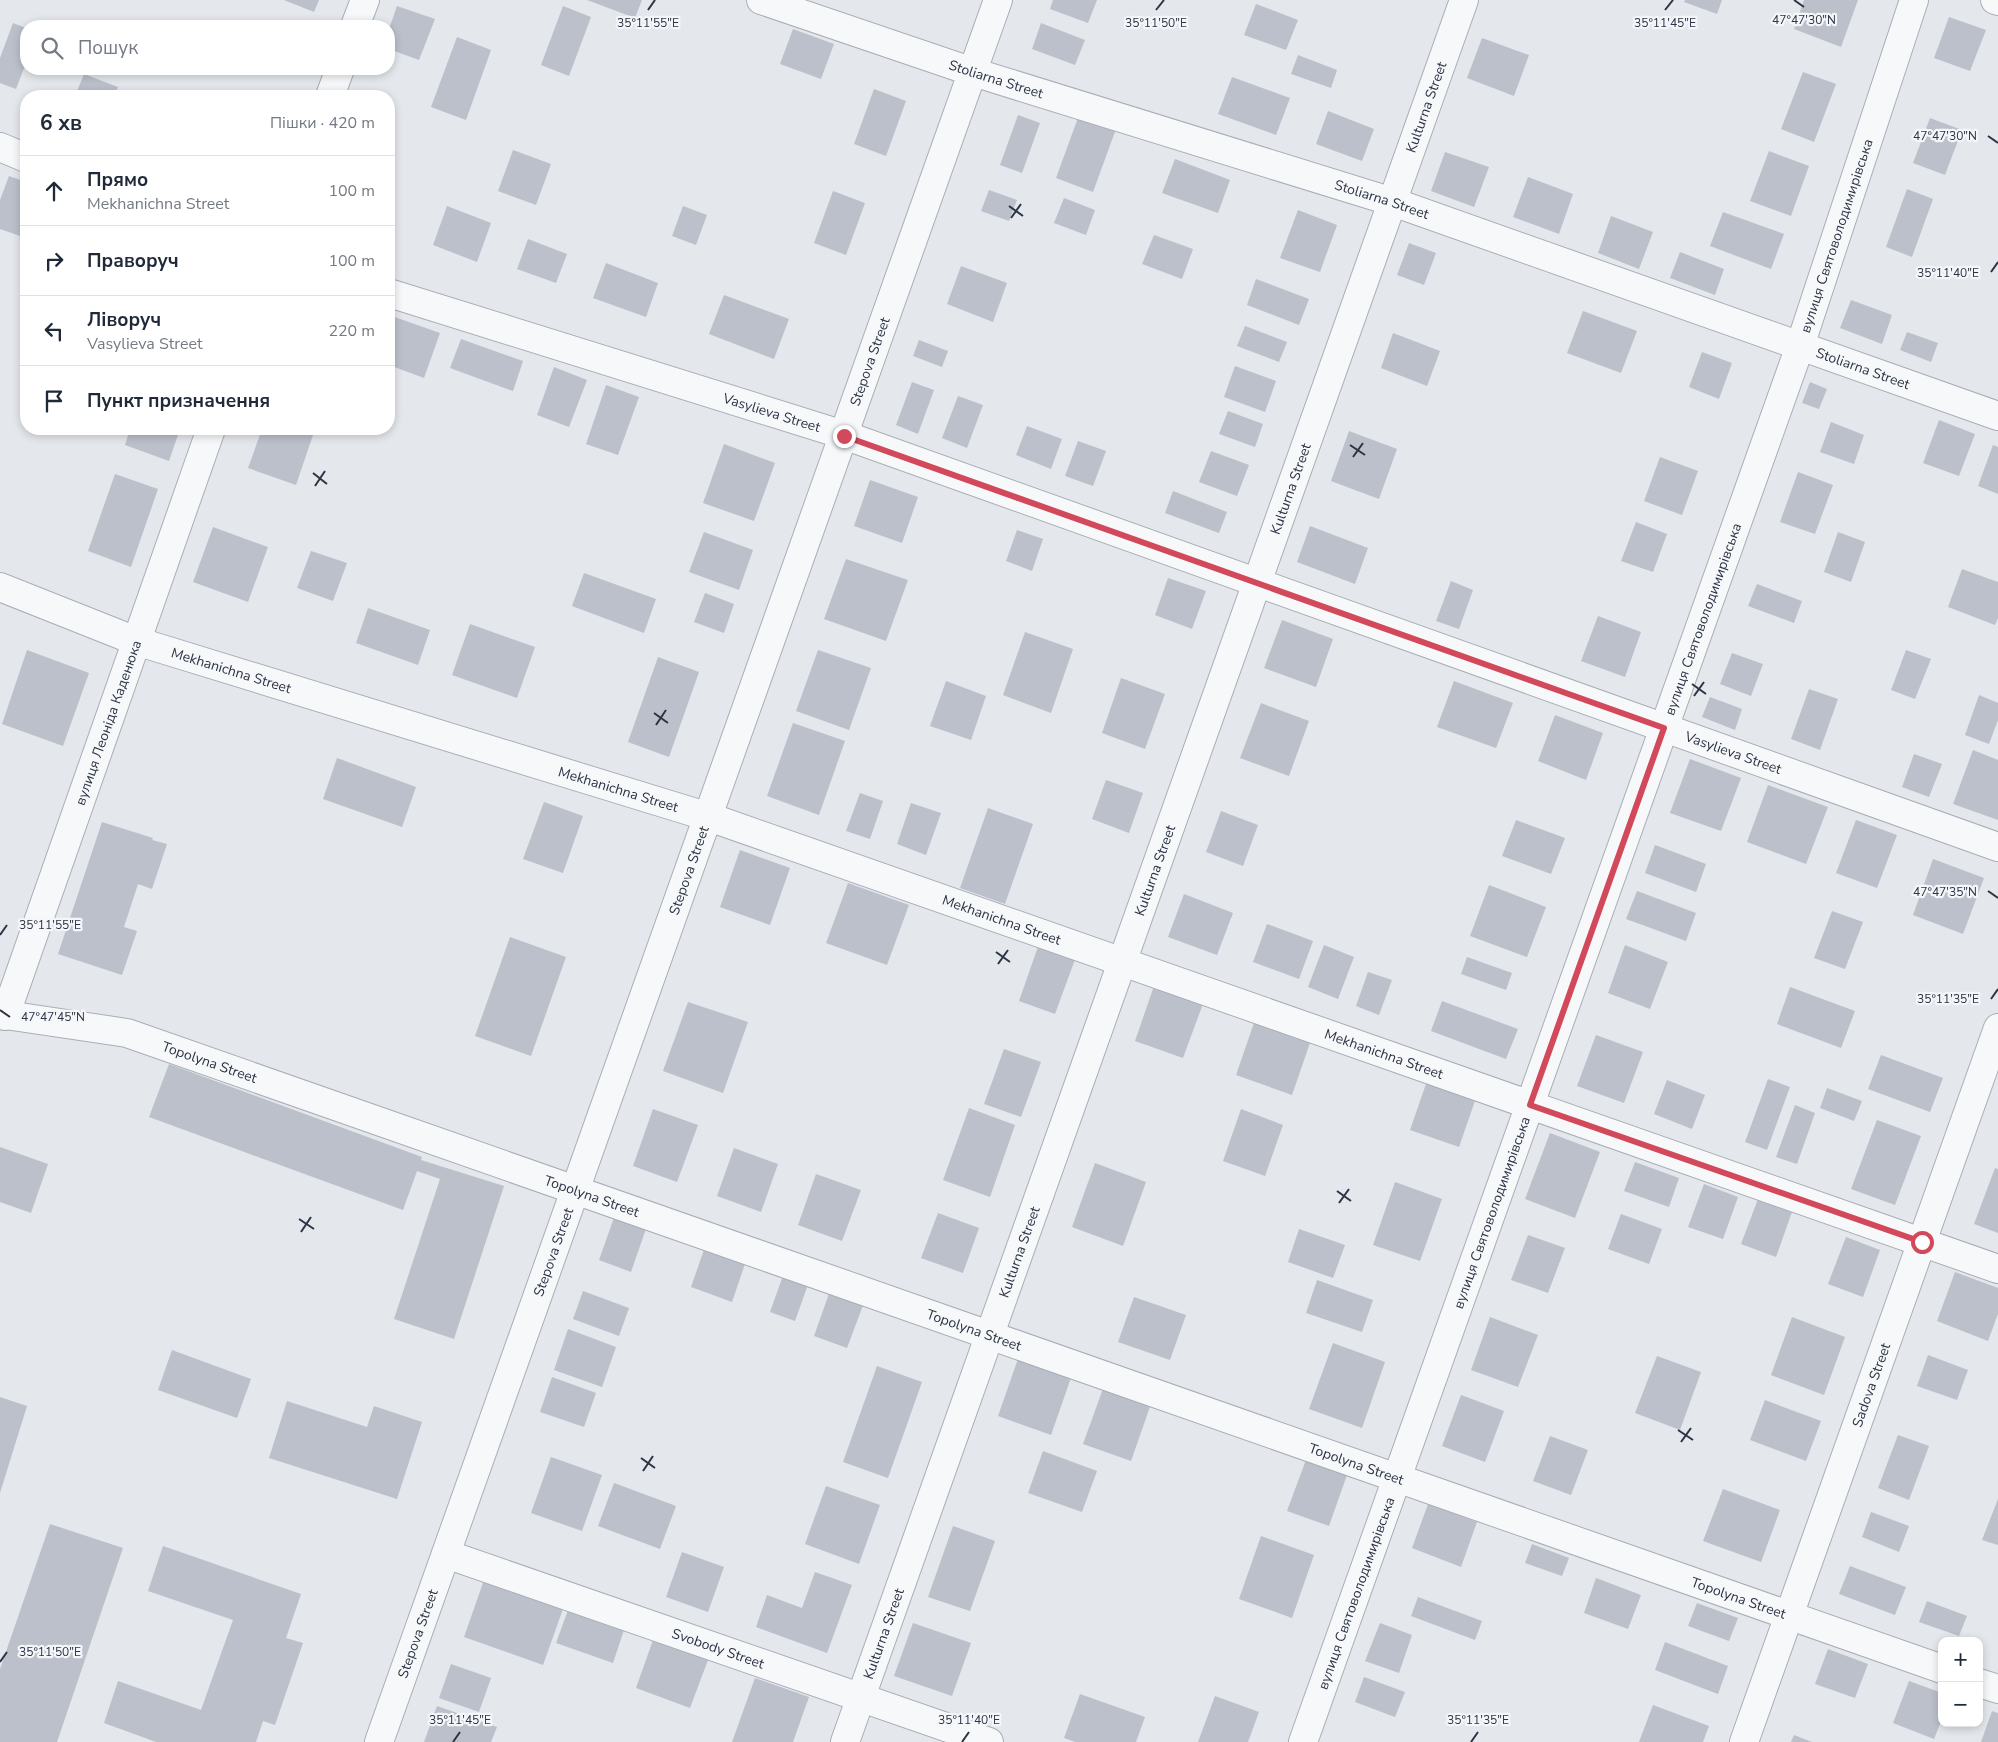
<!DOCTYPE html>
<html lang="uk">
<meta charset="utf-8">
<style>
:root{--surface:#fff;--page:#f2f2f3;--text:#1f2937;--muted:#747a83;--line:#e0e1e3}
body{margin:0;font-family:"Nunito Sans",sans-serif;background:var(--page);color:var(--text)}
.controls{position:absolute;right:15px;bottom:15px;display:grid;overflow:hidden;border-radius:10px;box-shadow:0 2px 8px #0003}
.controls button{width:45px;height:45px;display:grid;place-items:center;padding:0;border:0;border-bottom:1px solid var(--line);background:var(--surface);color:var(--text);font:25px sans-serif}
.stop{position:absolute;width:15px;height:15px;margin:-11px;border:4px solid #d1495b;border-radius:50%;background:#fff}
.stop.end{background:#d1495b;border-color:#fff;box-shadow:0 1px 5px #0008}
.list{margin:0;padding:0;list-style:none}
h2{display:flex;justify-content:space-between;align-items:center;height:65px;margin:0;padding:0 20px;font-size:21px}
h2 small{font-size:16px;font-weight:400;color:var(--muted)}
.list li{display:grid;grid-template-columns:32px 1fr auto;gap:15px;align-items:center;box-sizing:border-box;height:70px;padding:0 20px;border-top:1px solid var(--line)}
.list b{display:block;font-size:19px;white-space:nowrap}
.list p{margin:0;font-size:16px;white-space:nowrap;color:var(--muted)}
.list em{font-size:16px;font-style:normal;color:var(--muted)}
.icon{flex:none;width:28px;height:28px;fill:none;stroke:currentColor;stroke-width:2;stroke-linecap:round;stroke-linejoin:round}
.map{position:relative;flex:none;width:1998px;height:1742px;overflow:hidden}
.search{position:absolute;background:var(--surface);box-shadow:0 2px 8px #0003;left:20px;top:20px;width:375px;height:55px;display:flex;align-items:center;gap:12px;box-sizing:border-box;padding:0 18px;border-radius:20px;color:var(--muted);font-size:19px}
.panel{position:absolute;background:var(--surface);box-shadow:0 2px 8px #0003;left:20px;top:90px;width:375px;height:345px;border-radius:20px}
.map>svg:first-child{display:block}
.building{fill:#bbc0ca}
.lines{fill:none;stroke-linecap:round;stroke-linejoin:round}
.minor-casing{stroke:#a9aeb7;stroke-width:30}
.minor{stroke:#f7f8fa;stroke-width:28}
.route{stroke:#d1495b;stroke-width:6}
.ticks{fill:none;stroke:#2b3445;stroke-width:2}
.labels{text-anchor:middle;stroke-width:4.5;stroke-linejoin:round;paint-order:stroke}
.street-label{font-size:14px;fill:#2b3445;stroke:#f4f6f9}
.ticks-label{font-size:12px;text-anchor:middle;fill:#2b3445;stroke:#f4f6f9;stroke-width:4.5;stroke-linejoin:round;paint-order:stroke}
</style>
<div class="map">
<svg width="1998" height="1742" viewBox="0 0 1998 1742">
<rect width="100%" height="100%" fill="#e4e7ec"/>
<path class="building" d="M284,0H319L314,12Z
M587,0H642L635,18Z
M1053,0H1097L1088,23L1050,9Z
M1685,0H1722L1717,14L1684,2Z
M1804,0H1858L1841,47L1794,29Z
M1256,4L1298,20L1286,50L1244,35Z
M397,6L435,19L419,60L389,49V29Z
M563,6L591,17L569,76L541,65Z
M1949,17L1986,30L1970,71L1934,58Z
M13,23L26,28V63L16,89L0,83V58Z
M1041,23L1085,40L1075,65L1032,49Z
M793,29L834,44L821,79L780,64Z
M457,37L491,50L466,120L431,107Z
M1482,38L1529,55L1514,96L1467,78Z
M1298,55L1337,70L1331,88L1291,74Z
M1803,72L1836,84L1814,142L1781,129Z
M84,74L118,87L114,96H75Z
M1232,77L1290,98L1276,135L1218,114Z
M874,89L906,101L886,156L854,144Z
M1328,111L1374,129L1362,161L1316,144Z
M1018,115L1040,123L1022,173L1000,165Z
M1079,115L1116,129L1093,192L1056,178Z
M1930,118L1962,130L1945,175L1913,163Z
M513,150L551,164L536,205L498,191Z
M1769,151L1809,166L1791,216L1750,201Z
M1445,152L1489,167L1474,207L1431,191Z
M1175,159L1230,180L1218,213L1162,193Z
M9,176L26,182V238L0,229V200Z
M1528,177L1573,194L1559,234L1513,217Z
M1907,189L1933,199L1912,257L1886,247Z
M989,190L1017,200L1009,221L981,211Z
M833,191L865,203L846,255L814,243Z
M1064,198L1095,210L1086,235L1054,223Z
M447,206L491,223L477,262L433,245Z
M683,206L707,215L696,245L672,236Z
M1298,210L1337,225L1320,272L1280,258Z
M1723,212L1784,234L1771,269L1710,246Z
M1611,216L1653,232L1639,269L1598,253Z
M1154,235L1193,249L1182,279L1142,264Z
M528,239L567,254L556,283L517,269Z
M1409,243L1436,253L1424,285L1397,275Z
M1680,252L1724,269L1715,295L1670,278Z
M606,263L658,283L646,317L593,298Z
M961,266L1007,283L993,322L947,304Z
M1256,279L1309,299L1299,325L1247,305Z
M724,295L789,319L774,359L709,334Z
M1851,300L1892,315L1882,344L1840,328Z
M1583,311L1637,331L1621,373L1567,353Z
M389,315L440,333L424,378L389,365Z
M1245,326L1287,342L1279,362L1237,346Z
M1907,332L1938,343L1931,362L1900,350Z
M1393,333L1440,351L1427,386L1381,368Z
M461,339L523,361L513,391L450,368Z
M919,340L948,351L942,367L913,356Z
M1702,352L1732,363L1719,399L1689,387Z
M1235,366L1276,381L1265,412L1224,397Z
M554,367L587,380L569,427L537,415Z
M912,382L934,390L918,434L896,425Z
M1810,382L1827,389L1819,409L1802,403Z
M606,385L639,397L618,455L586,444Z
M958,396L983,405L967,448L942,438Z
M1228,411L1263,424L1255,447L1219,434Z
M1939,420L1975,434L1959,476L1923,463Z
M1831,422L1864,435L1854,464L1820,452Z
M1027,426L1062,439L1051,469L1016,455Z
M130,429H180L169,461L125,445Z
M262,429H315L296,485L248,468Z
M1349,431L1397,449L1379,499L1331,481Z
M1078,441L1106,451L1093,486L1065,476Z
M724,444L775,463L754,521L703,503Z
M1993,445L1998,447V494L1978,486Z
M1211,451L1249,465L1237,496L1199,482Z
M1660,457L1698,471L1682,515L1644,501Z
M1798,472L1833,485L1815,534L1780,522Z
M115,474L158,489L131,567L88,551Z
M870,480L918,497L902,543L854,526Z
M1173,491L1227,512L1219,533L1165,513Z
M1636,522L1667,534L1653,572L1621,561Z
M1310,526L1368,548L1355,584L1297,562Z
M213,527L268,547L248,602L193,582Z
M1017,530L1043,539L1032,571L1006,561Z
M704,532L753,550L739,590L689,572Z
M1838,532L1865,542L1851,582L1824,572Z
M311,551L347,563L333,601L297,588Z
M846,559L908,580L886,641L824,619Z
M1962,569L1998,582V618L1995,625L1948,607Z
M584,573L656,599L644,633L572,606Z
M1168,578L1206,591L1192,629L1155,615Z
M1451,581L1473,590L1459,629L1436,621Z
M1757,584L1802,601L1794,623L1748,606Z
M705,593L734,604L724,633L694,622Z
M368,608L430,630L418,665L356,643Z
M1598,616L1641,632L1625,677L1581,661Z
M1282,620L1333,639L1316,687L1264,668Z
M470,624L535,647L517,698L452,675Z
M1025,632L1073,649L1051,713L1003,695Z
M27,650L89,673L63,746L2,724Z
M818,650L871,668L849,730L796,711Z
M1906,650L1931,659L1915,699L1891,690Z
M1732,653L1763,664L1751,696L1720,684Z
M658,657L699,672L669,757L628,742Z
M1121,678L1165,694L1145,749L1102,733Z
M946,681L986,696L971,740L930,726Z
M1454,681L1513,703L1496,748L1437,727Z
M1809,689L1838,699L1820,750L1791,739Z
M1979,695L1998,703V720L1989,744L1965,735Z
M1710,697L1742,709L1735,730L1702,717Z
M1261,703L1309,721L1289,776L1240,758Z
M1555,715L1603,733L1586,780L1538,761Z
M793,723L845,741L819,815L767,796Z
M1973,750L1998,760V820L1953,804Z
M1914,754L1942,764L1929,797L1902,787Z
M337,758L416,787L402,827L323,799Z
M1690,759L1741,778L1721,831L1670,813Z
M1106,780L1143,793L1129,833L1092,819Z
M1768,785L1828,807L1806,864L1747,842Z
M860,793L883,801L870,839L846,831Z
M544,802L583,816L563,873L523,859Z
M911,803L941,813L926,855L897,844Z
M988,808L1033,824L1005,904L960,888Z
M1221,811L1258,825L1243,866L1206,852Z
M1516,820L1565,838L1551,874L1502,856Z
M1856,820L1897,835L1877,888L1836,873Z
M102,822L153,838L152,840L167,844L152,889L138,884L124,927L137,931L122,975L58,954Z
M1655,845L1706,864L1696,892L1645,873Z
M740,850L790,868L770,925L720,907Z
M1933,859L1984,878L1963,934L1913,915Z
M848,883L909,905L887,965L826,943Z
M1489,885L1546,907L1527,957L1470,936Z
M1637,891L1696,913L1686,941L1626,919Z
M1184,894L1233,913L1217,955L1168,937Z
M1832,911L1863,922L1845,969L1814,958Z
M1267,924L1313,941L1299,979L1253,962Z
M510,937L566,957L531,1056L475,1036Z
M1040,941L1077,954L1055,1014L1019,1001Z
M1324,945L1354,957L1338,999L1308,987Z
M1625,945L1668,962L1650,1009L1608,993Z
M1467,957L1512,973L1506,990L1461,974Z
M1368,972L1392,980L1379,1015L1356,1006Z
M1155,983L1204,1001L1183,1058L1135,1041Z
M1790,987L1855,1011L1841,1048L1777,1024Z
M1442,1001L1518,1029L1506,1059L1431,1031Z
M688,1002L748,1022L723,1093L663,1071Z
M1255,1020L1311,1040L1292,1095L1236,1075Z
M1596,1035L1643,1052L1624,1103L1577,1086Z
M1004,1049L1041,1062L1021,1117L984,1104Z
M1881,1055L1943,1078L1930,1112L1868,1089Z
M169,1064L422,1157L421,1160L504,1186L454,1339L394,1319L440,1179L417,1171L403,1210L149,1117Z
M1768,1079L1790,1087L1767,1150L1745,1142Z
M1667,1080L1705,1095L1692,1129L1654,1114Z
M1427,1081L1476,1098L1459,1147L1410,1130Z
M1827,1088L1862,1101L1854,1121L1820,1108Z
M1795,1105L1815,1113L1797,1164L1776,1157Z
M969,1108L1015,1125L990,1197L943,1180Z
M653,1109L698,1125L677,1182L633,1166Z
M1241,1109L1283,1125L1265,1176L1223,1161Z
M1877,1120L1921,1136L1895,1205L1851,1189Z
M1550,1133L1600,1152L1575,1218L1525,1199Z
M0,1147L48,1164L31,1213L0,1202Z
M734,1148L778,1164L761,1212L717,1196Z
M1635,1162L1679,1178L1669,1207L1624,1191Z
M1095,1163L1146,1182L1123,1246L1072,1227Z
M1995,1168L1998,1169V1233L1974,1224Z
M816,1174L861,1190L842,1241L798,1225Z
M1395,1182L1442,1199L1420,1261L1373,1245Z
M1704,1184L1738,1197L1723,1239L1688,1227Z
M1758,1199L1792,1212L1776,1257L1741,1244Z
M616,1212L648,1223L631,1272L599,1260Z
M938,1213L979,1228L963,1273L921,1258Z
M1621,1214L1662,1229L1649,1264L1608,1249Z
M1299,1229L1345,1245L1333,1278L1288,1262Z
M1528,1235L1565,1248L1548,1293L1511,1280Z
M1846,1237L1880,1250L1863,1297L1828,1284Z
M706,1244L747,1258L732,1302L691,1287Z
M785,1270L810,1279L795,1321L770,1312Z
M1955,1272L1998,1288V1314L1988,1341L1937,1321Z
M1317,1280L1373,1300L1362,1332L1306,1313Z
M831,1288L865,1300L847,1348L814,1336Z
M583,1291L629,1308L619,1336L573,1319Z
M1134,1297L1186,1315L1170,1360L1118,1342Z
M1490,1317L1538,1335L1518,1387L1471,1370Z
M1792,1317L1845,1337L1824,1395L1771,1375Z
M568,1329L616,1347L602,1387L554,1370Z
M1333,1343L1385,1362L1362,1428L1309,1409Z
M172,1350L251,1379L237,1418L158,1390Z
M1928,1355L1968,1370L1957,1400L1917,1386Z
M1019,1356L1072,1375L1051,1435L998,1416Z
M1657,1356L1701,1372L1680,1430L1635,1413Z
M877,1366L922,1382L888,1478L843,1462Z
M552,1377L596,1393L584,1427L540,1412Z
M1105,1383L1152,1401L1131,1461L1083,1444Z
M1461,1395L1504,1411L1485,1462L1442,1446Z
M0,1397L27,1406L0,1493Z
M1765,1400L1821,1421L1806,1461L1750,1440Z
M287,1401L367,1427L374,1406L422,1422L397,1499L269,1458Z
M1898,1435L1929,1446L1909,1500L1878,1488Z
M1550,1436L1588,1450L1571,1495L1533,1481Z
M1043,1451L1097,1471L1082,1512L1028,1493Z
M551,1457L602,1475L582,1531L531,1513Z
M1307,1457L1348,1472L1329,1526L1287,1511Z
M614,1483L676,1506L660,1549L598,1526Z
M826,1486L880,1505L859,1564L805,1544Z
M1723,1489L1780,1510L1761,1562L1703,1541Z
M1998,1499V1545L1982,1540Z
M1428,1504L1477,1522L1461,1567L1412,1548Z
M1871,1512L1909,1526L1899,1552L1862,1537Z
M50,1524L123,1548L57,1742H0V1669Z
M953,1526L995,1541L970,1611L928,1597Z
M1261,1536L1314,1555L1292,1618L1239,1599Z
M1532,1544L1569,1558L1562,1576L1525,1563Z
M163,1546L301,1594L286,1638L303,1643L275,1725L263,1721L256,1742H156L104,1723L118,1681L201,1710L233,1620L148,1591Z
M682,1552L724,1567L708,1612L666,1597Z
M1850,1566L1906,1587L1895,1615L1839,1594Z
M815,1572L852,1585L827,1653L756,1627L767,1595L802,1608Z
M1596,1578L1641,1595L1628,1629L1584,1613Z
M484,1580L563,1609L543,1665L464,1637Z
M1418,1597L1482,1621L1475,1640L1411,1616Z
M1927,1601L1967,1616L1959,1636L1919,1622Z
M1697,1603L1738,1618L1729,1641L1688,1626Z
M568,1610L624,1630L613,1663L556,1643Z
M913,1623L971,1643L952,1696L894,1676Z
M1380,1623L1412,1635L1399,1673L1365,1661Z
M653,1640L708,1660L690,1708L636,1688Z
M1665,1642L1728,1666L1718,1694L1655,1670Z
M1828,1649L1868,1664L1855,1698L1815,1684Z
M451,1664L491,1678L479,1712L439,1698Z
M1364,1677L1405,1692L1395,1717L1355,1702Z
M755,1678L809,1697L793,1742H732Z
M1909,1681L1942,1693V1719L1934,1739L1893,1723Z
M1080,1694L1145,1717L1136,1742H1075L1064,1738Z
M1215,1696L1259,1712L1248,1742H1198Z
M1653,1705L1709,1726L1703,1742H1639Z
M437,1706L497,1727L491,1742H424Z
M1992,1711L1998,1713V1742H1981Z
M1794,1735L1812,1742H1791Z"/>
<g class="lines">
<defs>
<g id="minor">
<path id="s1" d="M761,0L973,72L1393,202L1998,416"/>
<path d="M1995,0L1998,1"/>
<path d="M355,26L365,0"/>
<path d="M330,96L340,69"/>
<path d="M0,147L26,158"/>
<path id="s2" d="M389,293L844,435L1998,847"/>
<path id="s3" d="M0,587L136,641L709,817L1998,1269"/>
<path id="s4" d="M0,1014L127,1033L1942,1669"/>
<path id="s5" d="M5,1016L211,429"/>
<path id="s6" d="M446,1554L989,1742"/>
<path d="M1979,1683L1998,1689"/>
<path id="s7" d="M379,1742L998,0"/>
<path id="s8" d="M845,1742L1464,0"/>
<path id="s9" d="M1303,1742L1800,346L1914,0"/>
<path id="s10" d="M1744,1742L1998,1028"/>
</g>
</defs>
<use href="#minor" class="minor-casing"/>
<use href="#minor" class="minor"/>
</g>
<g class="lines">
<path class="route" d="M844,436L1664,728L1530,1105L1922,1242"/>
</g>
<path class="ticks" d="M1794,0L1804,7M648,10L655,0M1156,10L1164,0M1665,10L1673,0M1988,136L1998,143M1009,206L1023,216M1011,218L1021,204M1991,272L1998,262M1350,445L1365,455M1353,457L1363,443M313,473L327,484M315,486L325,471M1692,684L1706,694M1694,696L1704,682M654,713L668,723M656,725L666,710M1988,891L1998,898M0,935L7,925M996,952L1010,962M998,964L1008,950M1991,999L1998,989M0,1010L10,1017M1337,1191L1351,1201M1339,1203L1349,1189M299,1219L314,1229M301,1232L311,1217M1678,1430L1693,1440M1681,1442L1691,1428M641,1458L655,1468M643,1471L653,1456M0,1662L7,1652M453,1742L460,1732M962,1742L969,1732M1471,1742L1478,1732"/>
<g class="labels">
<g class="street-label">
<text dy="5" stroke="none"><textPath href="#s1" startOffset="248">Stoliarna Street</textPath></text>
<text dy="5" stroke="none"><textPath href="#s8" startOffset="1735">Kulturna Street</textPath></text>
<text dy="5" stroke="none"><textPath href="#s1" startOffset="652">Stoliarna Street</textPath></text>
<text dy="5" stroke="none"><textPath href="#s9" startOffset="1598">вулиця Святоволодимирівська</textPath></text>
<text dy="5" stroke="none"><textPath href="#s7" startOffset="1465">Stepova Street</textPath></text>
<text dy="5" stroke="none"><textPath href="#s1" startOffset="1162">Stoliarna Street</textPath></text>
<text dy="5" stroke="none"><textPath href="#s2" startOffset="401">Vasylieva Street</textPath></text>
<text dy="5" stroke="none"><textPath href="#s8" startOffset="1330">Kulturna Street</textPath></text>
<text dy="5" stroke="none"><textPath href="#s9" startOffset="1192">вулиця Святоволодимирівська</textPath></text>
<text dy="5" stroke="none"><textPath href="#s3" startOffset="246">Mekhanichna Street</textPath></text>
<text dy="5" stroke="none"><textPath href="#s5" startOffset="311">вулиця Леоніда Каденюка</textPath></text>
<text dy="5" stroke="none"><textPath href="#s2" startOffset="1421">Vasylieva Street</textPath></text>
<text dy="5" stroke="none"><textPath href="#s3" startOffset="651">Mekhanichna Street</textPath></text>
<text dy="5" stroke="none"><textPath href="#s7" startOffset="925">Stepova Street</textPath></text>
<text dy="5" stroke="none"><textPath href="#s8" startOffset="925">Kulturna Street</textPath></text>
<text dy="5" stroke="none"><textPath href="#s3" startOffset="1056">Mekhanichna Street</textPath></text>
<text dy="5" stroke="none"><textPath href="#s3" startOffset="1461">Mekhanichna Street</textPath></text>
<text dy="5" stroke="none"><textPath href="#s4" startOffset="216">Topolyna Street</textPath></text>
<text dy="5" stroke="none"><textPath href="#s4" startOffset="621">Topolyna Street</textPath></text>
<text dy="5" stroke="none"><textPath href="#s9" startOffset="562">вулиця Святоволодимирівська</textPath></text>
<text dy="5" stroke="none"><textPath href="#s7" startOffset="520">Stepova Street</textPath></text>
<text dy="5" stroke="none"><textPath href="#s8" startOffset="520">Kulturna Street</textPath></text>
<text dy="5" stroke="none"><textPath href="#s4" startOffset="1026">Topolyna Street</textPath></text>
<text dy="5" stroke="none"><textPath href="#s10" startOffset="379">Sadova Street</textPath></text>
<text dy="5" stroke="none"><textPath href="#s4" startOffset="1431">Topolyna Street</textPath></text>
<text dy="5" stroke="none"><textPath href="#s9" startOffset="158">вулиця Святоволодимирівська</textPath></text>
<text dy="5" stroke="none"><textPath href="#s4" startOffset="1836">Topolyna Street</textPath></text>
<text dy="5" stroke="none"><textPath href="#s7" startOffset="115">Stepova Street</textPath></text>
<text dy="5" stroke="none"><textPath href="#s8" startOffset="115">Kulturna Street</textPath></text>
<text dy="5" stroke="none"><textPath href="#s6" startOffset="288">Svobody Street</textPath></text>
</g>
</g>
<g class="ticks-label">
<text x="1804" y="24">47°47'30"N</text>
<text x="648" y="27">35°11'55"E</text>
<text x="1156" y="27">35°11'50"E</text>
<text x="1665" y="27">35°11'45"E</text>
<text x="1945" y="140">47°47'30"N</text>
<text x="1948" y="277">35°11'40"E</text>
<text x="1945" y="896">47°47'35"N</text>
<text x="50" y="929">35°11'55"E</text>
<text x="1948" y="1003">35°11'35"E</text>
<text x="53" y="1021">47°47'45"N</text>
<text x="50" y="1656">35°11'50"E</text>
<text x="460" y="1724">35°11'45"E</text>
<text x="969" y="1724">35°11'40"E</text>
<text x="1478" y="1724">35°11'35"E</text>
</g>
</svg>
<div class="controls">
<button>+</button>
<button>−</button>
</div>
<div class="stop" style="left:1922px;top:1242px"></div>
<div class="stop end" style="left:844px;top:436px"></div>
<div class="search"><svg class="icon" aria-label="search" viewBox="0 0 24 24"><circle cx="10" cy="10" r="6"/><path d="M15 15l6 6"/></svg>Пошук</div>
<section class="panel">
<h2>6 хв<small>Пішки · 420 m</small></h2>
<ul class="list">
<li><svg class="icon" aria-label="ahead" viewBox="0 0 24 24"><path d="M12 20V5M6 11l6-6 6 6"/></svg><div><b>Прямо</b><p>Mekhanichna Street</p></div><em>100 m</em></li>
<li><svg class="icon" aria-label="right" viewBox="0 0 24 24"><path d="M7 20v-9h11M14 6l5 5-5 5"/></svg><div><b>Праворуч</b></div><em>100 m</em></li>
<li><svg class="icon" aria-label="left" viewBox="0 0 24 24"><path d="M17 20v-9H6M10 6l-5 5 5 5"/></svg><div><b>Ліворуч</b><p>Vasylieva Street</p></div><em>220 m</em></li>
<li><svg class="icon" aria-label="arrive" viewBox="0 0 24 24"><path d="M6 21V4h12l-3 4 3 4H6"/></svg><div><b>Пункт призначення</b></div></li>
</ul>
</section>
</div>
